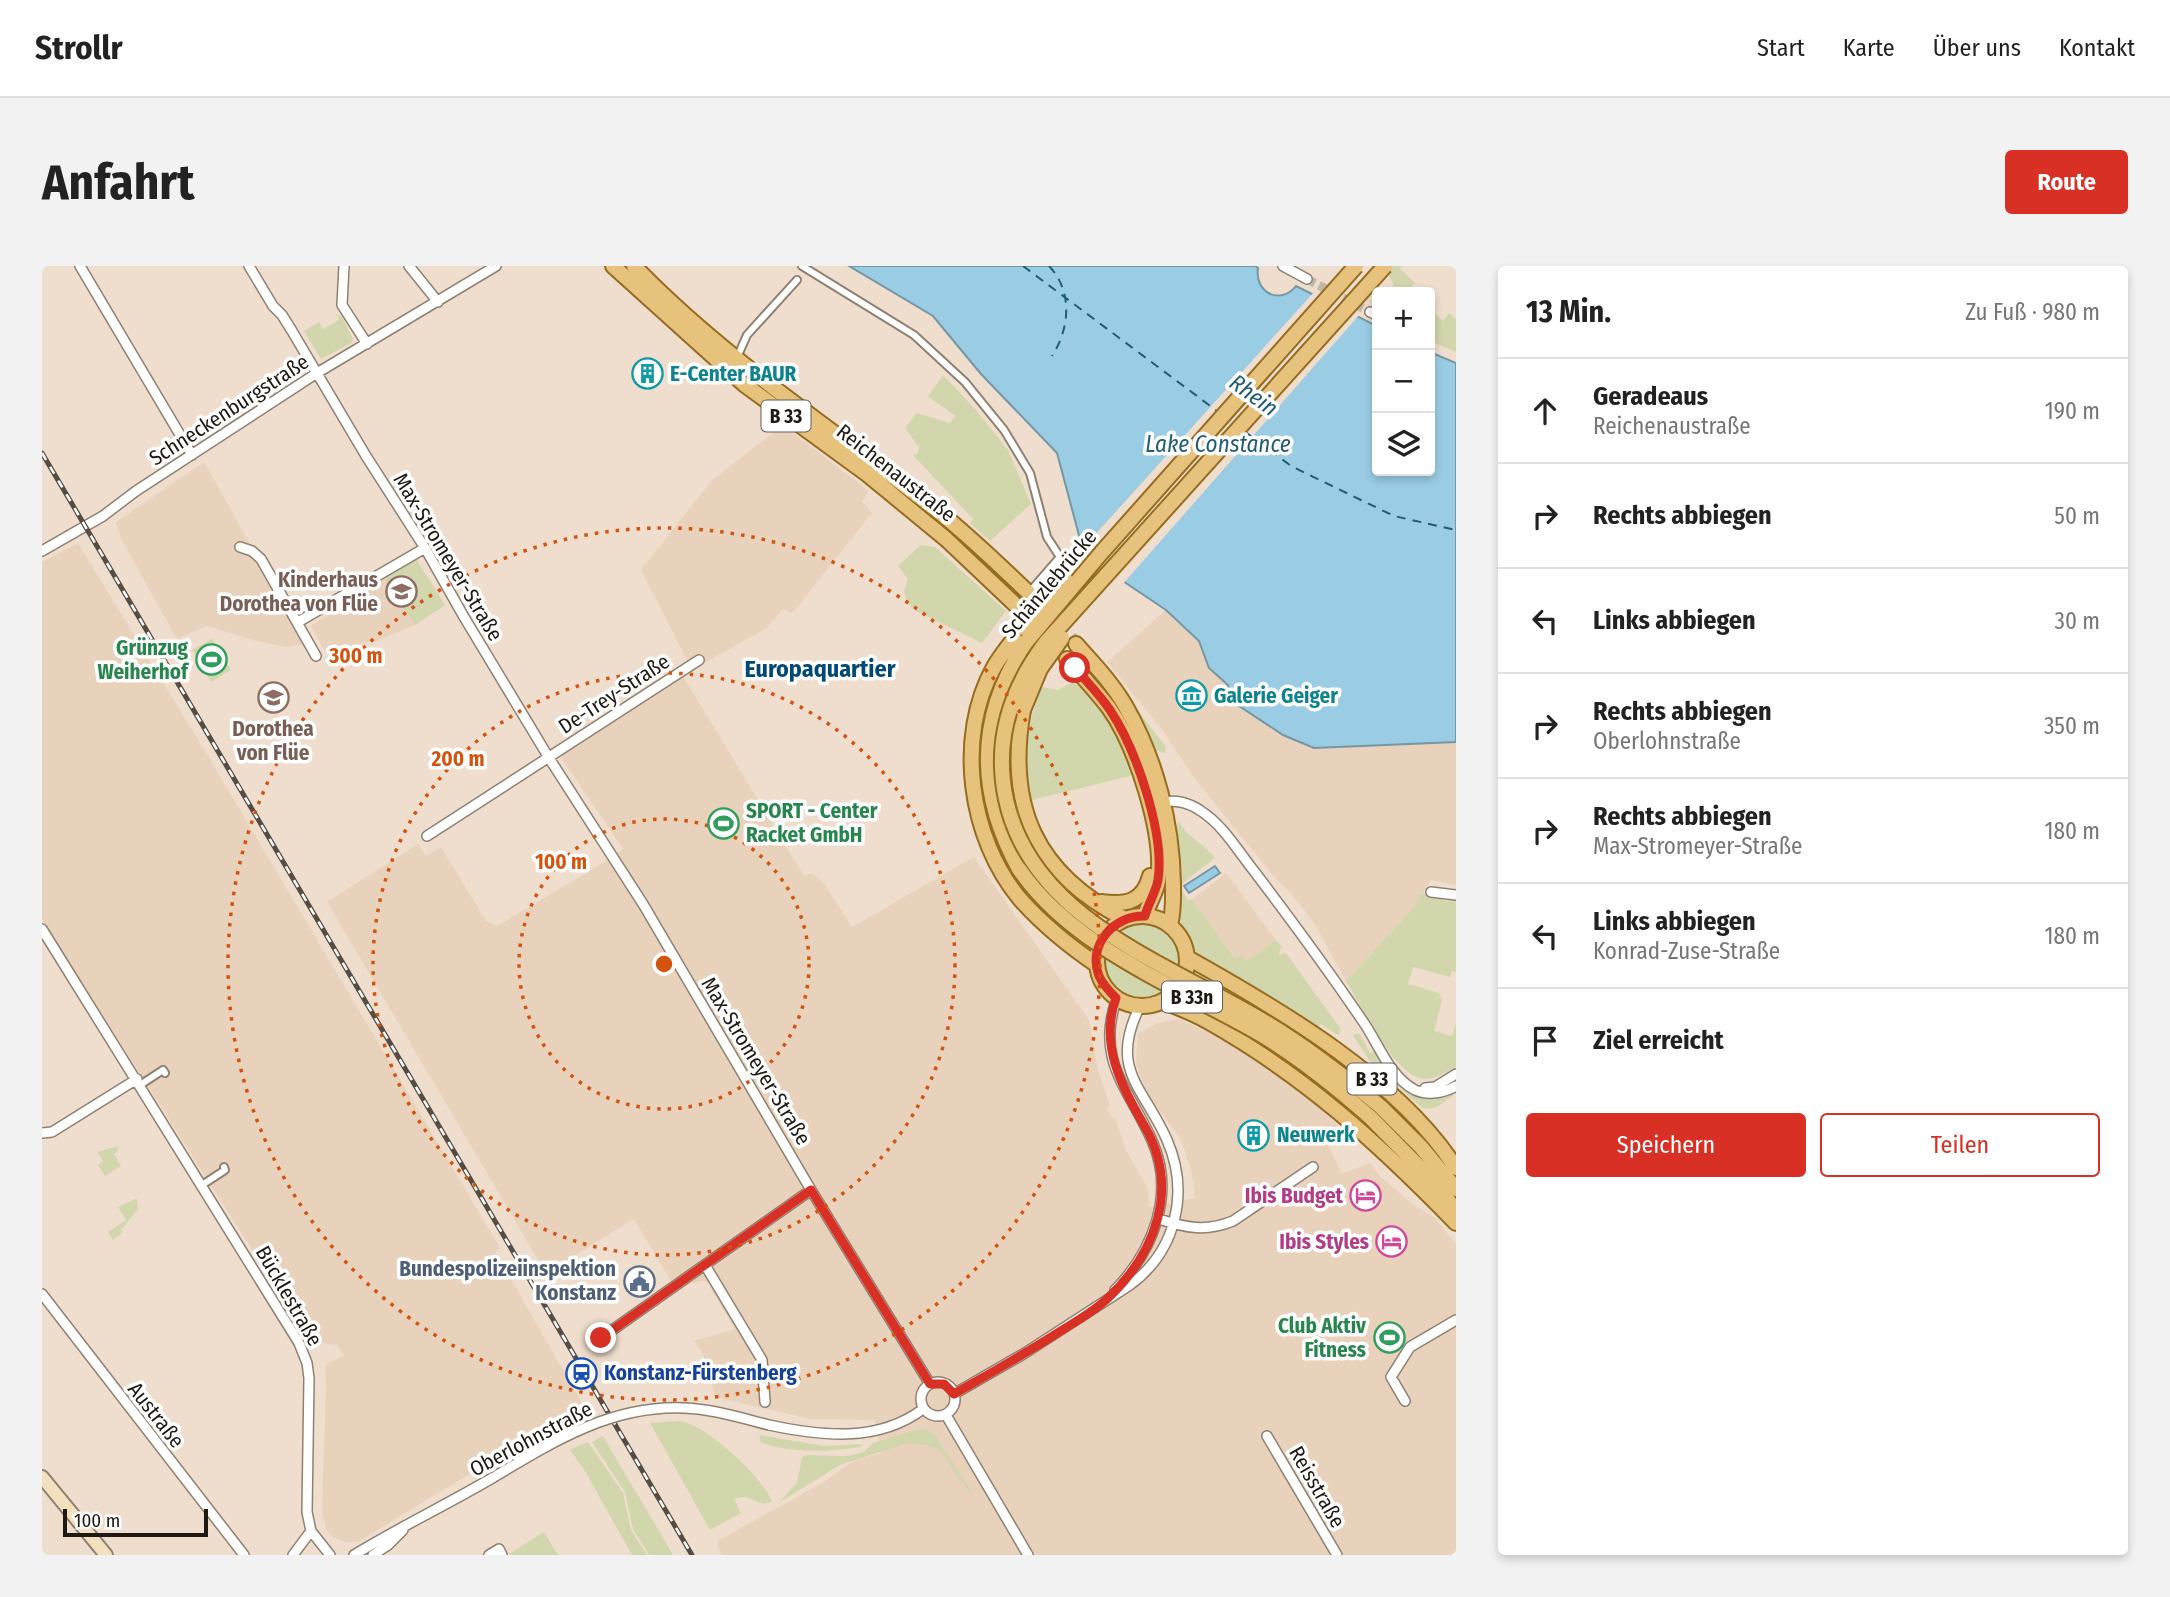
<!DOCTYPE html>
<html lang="de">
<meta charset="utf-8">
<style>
:root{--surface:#fff;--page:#f2f2f2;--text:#222;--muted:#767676;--line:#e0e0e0;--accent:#d93025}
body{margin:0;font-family:"Fira Sans Condensed",sans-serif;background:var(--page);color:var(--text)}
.controls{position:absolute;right:21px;top:21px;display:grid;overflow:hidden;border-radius:7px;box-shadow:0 4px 10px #0003}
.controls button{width:63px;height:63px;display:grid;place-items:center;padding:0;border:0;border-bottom:2px solid var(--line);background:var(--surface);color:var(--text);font:35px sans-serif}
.scale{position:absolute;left:21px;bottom:18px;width:145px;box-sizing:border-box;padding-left:7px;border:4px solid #1f1913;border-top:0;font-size:19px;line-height:24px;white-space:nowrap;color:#1f1913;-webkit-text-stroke:5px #fff;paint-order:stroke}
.stop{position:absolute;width:21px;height:21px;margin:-16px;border:5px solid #d93025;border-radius:50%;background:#fff}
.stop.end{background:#d93025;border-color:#fff;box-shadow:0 2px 7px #0008}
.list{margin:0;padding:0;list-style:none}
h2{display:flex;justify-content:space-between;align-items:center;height:91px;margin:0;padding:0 28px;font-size:30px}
h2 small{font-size:23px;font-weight:400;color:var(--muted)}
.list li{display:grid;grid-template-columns:46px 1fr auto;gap:21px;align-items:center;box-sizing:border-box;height:105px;padding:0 28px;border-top:2px solid var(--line)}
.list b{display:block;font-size:26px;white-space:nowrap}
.list p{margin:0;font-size:23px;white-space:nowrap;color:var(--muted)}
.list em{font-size:23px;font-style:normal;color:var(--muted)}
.actions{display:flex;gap:14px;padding:21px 28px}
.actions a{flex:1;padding:16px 0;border:2px solid var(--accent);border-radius:7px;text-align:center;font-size:24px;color:var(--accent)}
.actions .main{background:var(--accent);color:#fff}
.icon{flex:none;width:38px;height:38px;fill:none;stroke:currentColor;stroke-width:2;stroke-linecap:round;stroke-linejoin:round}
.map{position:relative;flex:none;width:1414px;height:1289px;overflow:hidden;border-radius:7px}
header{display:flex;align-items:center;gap:42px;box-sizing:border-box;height:98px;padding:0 35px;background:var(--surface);border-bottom:2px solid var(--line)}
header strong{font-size:33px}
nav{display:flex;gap:38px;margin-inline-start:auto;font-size:24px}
.intro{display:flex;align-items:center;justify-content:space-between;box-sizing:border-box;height:168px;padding:0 42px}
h1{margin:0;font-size:49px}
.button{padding:18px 32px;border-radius:7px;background:var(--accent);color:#fff;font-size:24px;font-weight:700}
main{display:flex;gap:42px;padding:0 42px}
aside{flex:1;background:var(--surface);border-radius:7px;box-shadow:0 4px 10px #0003}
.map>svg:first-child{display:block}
.built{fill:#e8d2bc}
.green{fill:#d2d6ac}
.water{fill:#9acde4;stroke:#7597a5;stroke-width:2}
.pier{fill:#efdecd}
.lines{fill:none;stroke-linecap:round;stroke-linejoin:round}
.ferry{stroke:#205e76;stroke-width:2;stroke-dasharray:9 7;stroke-linecap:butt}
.minor-tunnel{stroke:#c5b7a8;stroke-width:9;stroke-dasharray:9 4.5;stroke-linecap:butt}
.primary-tunnel{stroke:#c5b7a8;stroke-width:14;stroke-dasharray:14 7;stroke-linecap:butt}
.pedestrian-casing{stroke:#8f8171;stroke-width:10}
.minor-casing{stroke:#8f8171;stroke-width:12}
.secondary-casing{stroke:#8f8171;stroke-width:16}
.primary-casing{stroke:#966c20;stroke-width:18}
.pedestrian{stroke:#fff;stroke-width:6}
.minor{stroke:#fff;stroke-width:9}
.secondary{stroke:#f3e0be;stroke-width:12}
.primary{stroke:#e6c27d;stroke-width:14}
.rail-casing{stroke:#554c43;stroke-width:5}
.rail{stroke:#fff;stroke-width:2.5;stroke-dasharray:8;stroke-linecap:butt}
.minor-bridge-casing{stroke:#8f8171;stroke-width:12;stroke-linecap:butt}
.primary-bridge-casing{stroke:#966c20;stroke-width:18;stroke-linecap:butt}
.minor-bridge{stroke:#fff;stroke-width:9}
.primary-bridge{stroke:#e6c27d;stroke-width:14}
.route{stroke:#d93025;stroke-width:9}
.ring{fill:none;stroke:#d4530d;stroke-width:3.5;stroke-dasharray:3.5 7}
.labels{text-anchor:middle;stroke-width:7;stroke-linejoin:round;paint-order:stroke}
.shield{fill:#fff;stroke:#625e5a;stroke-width:2}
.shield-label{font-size:19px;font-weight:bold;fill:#1f1913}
.culture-label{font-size:21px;font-weight:bold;fill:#0d838f;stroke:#fff;text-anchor:start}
.street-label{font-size:21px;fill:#1f1913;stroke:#fff}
.education-label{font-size:21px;font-weight:bold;fill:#785e54;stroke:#fff;text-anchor:end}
.leisure-label{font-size:21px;font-weight:bold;fill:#27864d;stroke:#fff;text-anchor:end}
.hotel-label{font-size:21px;font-weight:bold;fill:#b23c85;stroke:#fff;text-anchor:end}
.service-label{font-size:21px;font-weight:bold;fill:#4e5e75;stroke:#fff;text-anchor:end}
.transit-label{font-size:21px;font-weight:bold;fill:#164399;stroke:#fff;text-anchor:start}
.water-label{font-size:23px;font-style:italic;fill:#205e76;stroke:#fff}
.quarter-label{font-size:24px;font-weight:bold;fill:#004977;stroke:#fff}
.centre{fill:#d4530d;stroke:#fff;stroke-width:3.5}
.ring-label{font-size:21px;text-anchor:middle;font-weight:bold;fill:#d4530d;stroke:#fff;stroke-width:7;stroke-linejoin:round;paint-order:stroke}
</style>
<header>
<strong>Strollr</strong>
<nav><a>Start</a><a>Karte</a><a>Über uns</a><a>Kontakt</a></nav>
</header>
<div class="intro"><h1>Anfahrt</h1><a class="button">Route</a></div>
<main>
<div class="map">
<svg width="1414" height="1289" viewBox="0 0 1414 1289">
<rect width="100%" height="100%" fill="#efdecd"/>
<path class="built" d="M741,159L827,225L820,235L830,247L753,344L748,347L741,343L725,362L650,404L599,304L670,214Z
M162,196L264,378L244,381L214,375L165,360L135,373L79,273L74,256Z
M36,277L166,490L458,982L453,985L541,1139L316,1276H303L291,1271L284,1264L280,1244L284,1123L283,1102L286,1097L302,1090L295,1079L268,1075L0,654V296Z
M374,293L403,339L373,359L334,375L282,384L269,360Z
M1124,344L1157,375L1167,402L1272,482L1414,476V619L1389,614L1372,641L1304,715L1272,657L1248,626L1236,615L1194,564L1148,506L1119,462L1065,396Z
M641,410L762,610L770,607L782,617L810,661L932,591L1047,754L1056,803L1068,840L1065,842L1070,852L1073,851L1085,886L1106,923L1107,941L1153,932L1150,907L1139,874L1105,827L1094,798L1096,768L1115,757L1137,753L1194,779L1241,808L1299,862L1285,876L1300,908L1328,897L1339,911L1369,937L1393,952L1414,978V1289H680L675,1280L677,1274L780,1217L810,1196L839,1187L833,1154L769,1153L673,1131L661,1088L652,1075L693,1063L668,1022V1018L663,1015H656L652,1018L647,1011L633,1021L592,953L504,1007L285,636L376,578L384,590L399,581L444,655L455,660L566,594L581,583L520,493L521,488Z
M1184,607L1234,674L1197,702L1148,635Z"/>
<path class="green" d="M1351,0H1360L1358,3L1373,17L1367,24L1369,26H1347L1352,19L1345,7Z
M1388,43L1401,55L1407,47L1414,53V86L1388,75Z
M294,48L300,51L311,73L309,77L279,93L262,65L277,56L281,63L297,54Z
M901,109L933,143L966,184L989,238L948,275L928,257L931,253L871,189L876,187L877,181L863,162L875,147L908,157L913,150L886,130Z
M879,279L893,281L964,345L940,377L874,345L866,337L862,326L866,313L856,300Z
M374,293L403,339L373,359L343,313Z
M170,373L189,404L169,416L150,384Z
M1037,413L1072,460L1092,506L1088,510L986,535C981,494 984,459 1000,421L1016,424Z
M1079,423L1124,481L1123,487C1103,486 1087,440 1079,423Z
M1137,555C1145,572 1163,578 1173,592L1137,620L1147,635L1150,633L1193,693L1199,689L1205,695L1234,674L1241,682L1238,683L1237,689L1244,687L1298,762V768H1294L1279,758L1277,761L1263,756L1157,690C1128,659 1135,610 1133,571V562Z
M1379,627L1404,635H1414V706L1410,705L1408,711L1371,701L1366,718L1397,727L1400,734L1392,765L1410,770L1414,757V801C1406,805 1393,813 1384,813C1353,813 1319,739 1304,715L1372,641Z
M1062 695a38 38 0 1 1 76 0a38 38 0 1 1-76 0Z
M1150,700C1238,751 1332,806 1396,887H1391L1343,837L1344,835L1266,773L1150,705Z
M1135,732C1202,769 1265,807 1324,858L1325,856L1400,935L1334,872L1130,736Z
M1312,768H1318L1328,787L1333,786C1362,830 1362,831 1414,824V827C1403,835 1392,847 1379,841L1327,794L1312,771Z
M76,880V885L72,888L79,900L63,910L56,899L61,895L55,886Z
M95,932L96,943L79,964L80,967L71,974L66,966L84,954L76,941Z
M638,1155C666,1160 718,1209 730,1235C718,1242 715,1233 703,1231C699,1231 696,1232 692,1233L699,1247L668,1264L608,1157Z
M878,1163L885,1164L892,1168L929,1224L927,1226L898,1185L885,1179L866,1177L798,1199L738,1236L755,1216L760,1191L765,1189L805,1190L822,1186L831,1177Z
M717,1169L782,1180L822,1178L818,1181C785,1186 751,1187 719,1177Z
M561,1170L631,1289H607L591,1263L583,1226L550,1176Z
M546,1176L581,1227L589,1264L605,1289H590L543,1205L528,1184Z
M502,1266L516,1289H468L467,1288Z"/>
<path class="water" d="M807,0H1213L1216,2C1212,26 1238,40 1254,20L1335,60V205H1388V86L1414,97V476L1272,482L1241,469L1188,434L1186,419L1167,402L1157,375L1124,344L1060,301L1038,273L1015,187L939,108L891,50Z
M1173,600L1178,607L1147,627L1142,620Z"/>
<path class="pier" d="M1273,25L1318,48L1080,319L1057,303L1041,282Z"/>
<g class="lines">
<path class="ferry" d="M981,0L1175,145
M1007,0C1031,25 1028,62 1010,90
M1202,165L1249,200L1352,250L1414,264"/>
<path class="minor-tunnel" d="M1265,13L1328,46"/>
<path class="primary-tunnel" d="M1000,340L1034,378"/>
<defs>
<path id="pedestrian" d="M760,0L872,69L923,116L962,164L988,207L1005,271L1018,291L991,322
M697,87L705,69L755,14
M98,819L121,804L123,807
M160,919L183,904L182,901"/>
<path id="minor" d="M38,0L150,189
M207,0L231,40L240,49L250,65L324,190L383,282L422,351L507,492L601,638L769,924L888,1118
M302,0L300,39L325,78
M367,0L396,36
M1241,0L1265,13
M1328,46L1334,49
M198,281L210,285L219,293L274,390
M0,285L61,250L94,225L275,107L454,0
M256,356L383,282
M1119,536C1135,534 1146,536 1159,545C1181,559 1196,585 1212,605C1250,655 1287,705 1322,757C1337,779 1348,811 1373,824C1386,830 1402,827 1414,820
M385,570L657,394
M1389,626L1414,629
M0,663L257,1077L265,1097L267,1112L265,1246L269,1265L288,1289
M1383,822L1393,821L1414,808
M0,867L10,866L95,813
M1117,953C1144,962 1164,966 1191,955L1271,901
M663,999L720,1094L723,1136
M1073,1024C1111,985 1133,929 1111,877C1089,825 1052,795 1075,732
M0,1028L202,1289
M559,1072L769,924
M879 1133a17 17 0 1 1 34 0a17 17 0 1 1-34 0Z
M912,1128L983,1087L1088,1019C1134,985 1148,927 1125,874C1102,821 1066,804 1098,740
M1363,1135L1349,1111L1368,1081L1414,1054
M904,1149L986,1289
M727,1159C779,1170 836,1177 881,1143
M1225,1170L1295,1289
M251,1289L269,1265
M312,1289C358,1261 406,1238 452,1211
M331,1289L346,1279L361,1264
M447,1289L457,1283L460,1289"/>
<path id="secondary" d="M0,1211L64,1289"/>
<path id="primary" d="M571,0L703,119L825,208L904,273L979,344
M592,0C682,93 790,163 892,242C927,269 959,301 991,331
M981,362C971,374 960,387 952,401C913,471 927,572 978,633C1001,659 1027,680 1055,699
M1034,378C1052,398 1071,418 1084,441C1114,494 1130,557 1131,617C1131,632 1132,644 1128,659
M1025,393C1039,409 1054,425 1067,442C1094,480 1123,569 1116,615C1114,627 1106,638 1103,650
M981,444C964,541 994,608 1083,653
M977,603C934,525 934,450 985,375
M1059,636C1083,639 1101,637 1108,610
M1055 695a45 45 0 1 1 90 0a45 45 0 1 1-90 0Z
M1146,692C1237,743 1357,813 1414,902
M1121,735C1136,742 1152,747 1165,755C1263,810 1336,877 1414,957
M1339,841L1379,881L1414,923
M1329,852L1386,910L1414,944"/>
</defs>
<use href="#pedestrian" class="pedestrian-casing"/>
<use href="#minor" class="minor-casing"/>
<use href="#secondary" class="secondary-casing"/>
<use href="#primary" class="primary-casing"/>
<use href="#pedestrian" class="pedestrian"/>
<use href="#minor" class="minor"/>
<use href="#secondary" class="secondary"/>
<use href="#primary" class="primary"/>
<defs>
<path id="rail" d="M0,187L650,1289"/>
</defs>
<use href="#rail" class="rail-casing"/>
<use href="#rail" class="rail"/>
<defs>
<path id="minor-bridge" d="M452,1211C512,1175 570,1139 642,1142C671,1143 699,1152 727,1159"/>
<path id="primary-bridge" d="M981,362L1024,314
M985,375L1060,286L1314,0
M981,444L998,403L1020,372
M977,603C1032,683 1137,721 1218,768C1258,792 1294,821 1329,852
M1339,841C1302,810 1265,781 1223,756C1123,695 976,650 961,515C955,463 973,417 1004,376L1343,0"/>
</defs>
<use href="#minor-bridge" class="minor-bridge-casing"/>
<use href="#primary-bridge" class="primary-bridge-casing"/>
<use href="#minor-bridge" class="minor-bridge"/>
<use href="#primary-bridge" class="primary-bridge"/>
</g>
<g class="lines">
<path class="route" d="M559,1072L769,924L888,1118H902L912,1128C947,1108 983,1088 1017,1066C1033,1056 1051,1046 1065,1033C1114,987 1138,922 1103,861C1080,820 1057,780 1074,732C1068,726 1061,719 1057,710C1045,679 1072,649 1103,650C1106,638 1114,626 1116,614C1123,567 1094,483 1068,444C1058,429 1045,416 1033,402"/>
</g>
<g class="ring">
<circle cx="622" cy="698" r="145"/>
<circle cx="622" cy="698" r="291"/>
<circle cx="622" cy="698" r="436"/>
</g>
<defs>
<symbol id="building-ring" viewBox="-11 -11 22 22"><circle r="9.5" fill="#fff" stroke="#0f9aa8" stroke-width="1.5"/><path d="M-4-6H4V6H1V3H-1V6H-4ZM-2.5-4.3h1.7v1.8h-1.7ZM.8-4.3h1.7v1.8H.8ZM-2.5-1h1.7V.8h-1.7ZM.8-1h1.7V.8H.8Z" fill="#0f9aa8"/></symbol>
<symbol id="school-ring" viewBox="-11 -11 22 22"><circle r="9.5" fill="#fff" stroke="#8d6e63" stroke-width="1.5"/><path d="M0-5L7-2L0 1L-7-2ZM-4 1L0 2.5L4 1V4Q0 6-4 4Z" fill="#8d6e63"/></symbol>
<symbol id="stadium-ring" viewBox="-11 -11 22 22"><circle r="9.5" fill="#fff" stroke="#2e9e5b" stroke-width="1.5"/><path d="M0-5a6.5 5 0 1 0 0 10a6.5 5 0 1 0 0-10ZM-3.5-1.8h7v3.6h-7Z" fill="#2e9e5b"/></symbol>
<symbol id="museum-ring" viewBox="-11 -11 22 22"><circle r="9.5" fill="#fff" stroke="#0f9aa8" stroke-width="1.5"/><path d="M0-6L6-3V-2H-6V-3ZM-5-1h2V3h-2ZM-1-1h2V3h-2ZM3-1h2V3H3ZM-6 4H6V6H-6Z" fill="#0f9aa8"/></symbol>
<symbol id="hotel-ring" viewBox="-11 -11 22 22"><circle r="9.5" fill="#fff" stroke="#d1479c" stroke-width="1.5"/><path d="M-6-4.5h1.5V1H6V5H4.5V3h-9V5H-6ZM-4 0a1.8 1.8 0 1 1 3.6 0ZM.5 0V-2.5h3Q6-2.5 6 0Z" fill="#d1479c"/></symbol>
<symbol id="civic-ring" viewBox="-11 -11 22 22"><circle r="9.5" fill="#fff" stroke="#5c6f8a" stroke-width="1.5"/><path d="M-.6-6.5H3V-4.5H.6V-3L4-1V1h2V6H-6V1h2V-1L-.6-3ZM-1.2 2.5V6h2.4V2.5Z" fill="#5c6f8a"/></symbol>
<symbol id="station-ring" viewBox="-11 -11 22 22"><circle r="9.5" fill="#fff" stroke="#1a4fb4" stroke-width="1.5"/><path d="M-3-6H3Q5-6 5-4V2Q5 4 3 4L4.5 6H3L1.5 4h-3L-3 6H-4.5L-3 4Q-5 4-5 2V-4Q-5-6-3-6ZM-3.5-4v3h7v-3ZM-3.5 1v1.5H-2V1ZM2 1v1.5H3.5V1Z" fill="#1a4fb4"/></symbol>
</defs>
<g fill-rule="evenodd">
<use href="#building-ring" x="588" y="90" width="35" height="35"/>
<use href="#school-ring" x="342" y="308" width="35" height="35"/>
<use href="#stadium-ring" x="152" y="376" width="35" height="35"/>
<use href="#museum-ring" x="1132" y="412" width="35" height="35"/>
<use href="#school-ring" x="214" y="414" width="35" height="35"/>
<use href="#stadium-ring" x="664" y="540" width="35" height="35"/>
<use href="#building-ring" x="1194" y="852" width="35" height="35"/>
<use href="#hotel-ring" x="1306" y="912" width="35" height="35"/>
<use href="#hotel-ring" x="1332" y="958" width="35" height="35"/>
<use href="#civic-ring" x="580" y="998" width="35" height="35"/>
<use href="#stadium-ring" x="1330" y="1054" width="35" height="35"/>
<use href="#station-ring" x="522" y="1090" width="35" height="35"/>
</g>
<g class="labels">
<g class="shield">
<rect x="719.5" y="134.5" width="49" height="31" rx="5"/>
<rect x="1120" y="715.5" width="60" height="31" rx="5"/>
<rect x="1305.5" y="797.5" width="49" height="31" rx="5"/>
</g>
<g class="shield-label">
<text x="744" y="157">B 33</text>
<text x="1150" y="738">B 33n</text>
<text x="1330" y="820">B 33</text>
</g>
<g class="culture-label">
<text x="628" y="115">E-Center BAUR</text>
<text x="1172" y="437">Galerie Geiger</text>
<text x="1235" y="876">Neuwerk</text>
</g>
<g class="street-label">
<text transform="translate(187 144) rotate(-33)" y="7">Schneckenburgstraße</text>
<text transform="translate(854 207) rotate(38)" y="7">Reichenaustraße</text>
<text transform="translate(406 291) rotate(59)" y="7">Max-Stromeyer-Straße</text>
<text transform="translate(1007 318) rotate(-50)" y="7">Schänzlebrücke</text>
<text transform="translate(572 428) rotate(-33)" y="7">De-Trey-Straße</text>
<text transform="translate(714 795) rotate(59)" y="7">Max-Stromeyer-Straße</text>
<text transform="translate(247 1030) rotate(60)" y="7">Bücklestraße</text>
<text transform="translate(114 1149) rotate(52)" y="7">Austraße</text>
<text transform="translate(489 1173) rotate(-28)" y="7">Oberlohnstraße</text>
<text transform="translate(1275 1221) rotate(60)" y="7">Reisstraße</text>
</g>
<g class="education-label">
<text x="336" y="321">Kinderhaus<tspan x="336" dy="24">Dorothea von Flüe</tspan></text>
<text x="231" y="470" text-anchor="middle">Dorothea<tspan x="231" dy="24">von Flüe</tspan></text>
</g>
<g class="leisure-label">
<text x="146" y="389">Grünzug<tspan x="146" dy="24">Weiherhof</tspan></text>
<text x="704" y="552" text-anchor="start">SPORT - Center<tspan x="704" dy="24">Racket GmbH</tspan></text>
<text x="1324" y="1067">Club Aktiv<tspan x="1324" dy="24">Fitness</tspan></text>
</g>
<g class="hotel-label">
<text x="1301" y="937">Ibis Budget</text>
<text x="1327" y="983">Ibis Styles</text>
</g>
<g class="service-label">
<text x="574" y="1010">Bundespolizeiinspektion<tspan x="574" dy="24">Konstanz</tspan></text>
</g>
<g class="transit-label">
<text x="562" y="1114">Konstanz-Fürstenberg</text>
</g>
<g class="water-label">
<text transform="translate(1212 129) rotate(36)" y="8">Rhein</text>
<text x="1176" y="186">Lake Constance</text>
</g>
<g class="quarter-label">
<text x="778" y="411">Europaquartier</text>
</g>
</g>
<circle cx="622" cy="698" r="10" class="centre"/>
<g class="ring-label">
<text x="314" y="397">300 m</text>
<text x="416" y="500">200 m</text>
<text x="519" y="603">100 m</text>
</g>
</svg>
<div class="controls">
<button>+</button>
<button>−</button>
<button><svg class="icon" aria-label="layers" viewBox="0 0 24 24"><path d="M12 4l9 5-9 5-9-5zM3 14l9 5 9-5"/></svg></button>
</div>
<div class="scale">100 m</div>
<div class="stop" style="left:1033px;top:402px"></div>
<div class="stop end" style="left:559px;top:1072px"></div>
</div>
<aside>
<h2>13 Min.<small>Zu Fuß · 980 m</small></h2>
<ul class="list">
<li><svg class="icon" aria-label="ahead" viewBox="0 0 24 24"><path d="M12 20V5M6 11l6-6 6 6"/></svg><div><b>Geradeaus</b><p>Reichenaustraße</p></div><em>190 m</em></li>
<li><svg class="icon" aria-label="right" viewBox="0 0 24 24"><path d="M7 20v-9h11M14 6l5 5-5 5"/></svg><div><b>Rechts abbiegen</b></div><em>50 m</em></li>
<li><svg class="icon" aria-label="left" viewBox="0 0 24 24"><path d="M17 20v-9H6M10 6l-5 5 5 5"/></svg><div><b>Links abbiegen</b></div><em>30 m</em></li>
<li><svg class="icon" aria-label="right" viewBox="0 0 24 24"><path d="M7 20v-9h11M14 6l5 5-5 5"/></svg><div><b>Rechts abbiegen</b><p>Oberlohnstraße</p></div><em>350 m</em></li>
<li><svg class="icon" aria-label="right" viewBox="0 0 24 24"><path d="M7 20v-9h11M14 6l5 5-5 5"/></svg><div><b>Rechts abbiegen</b><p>Max-Stromeyer-Straße</p></div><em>180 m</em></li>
<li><svg class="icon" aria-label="left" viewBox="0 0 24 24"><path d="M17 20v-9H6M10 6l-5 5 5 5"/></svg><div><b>Links abbiegen</b><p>Konrad-Zuse-Straße</p></div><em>180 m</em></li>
<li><svg class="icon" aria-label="arrive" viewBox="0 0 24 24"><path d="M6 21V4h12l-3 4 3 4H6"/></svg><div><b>Ziel erreicht</b></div></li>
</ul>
<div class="actions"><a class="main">Speichern</a><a>Teilen</a></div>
</aside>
</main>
